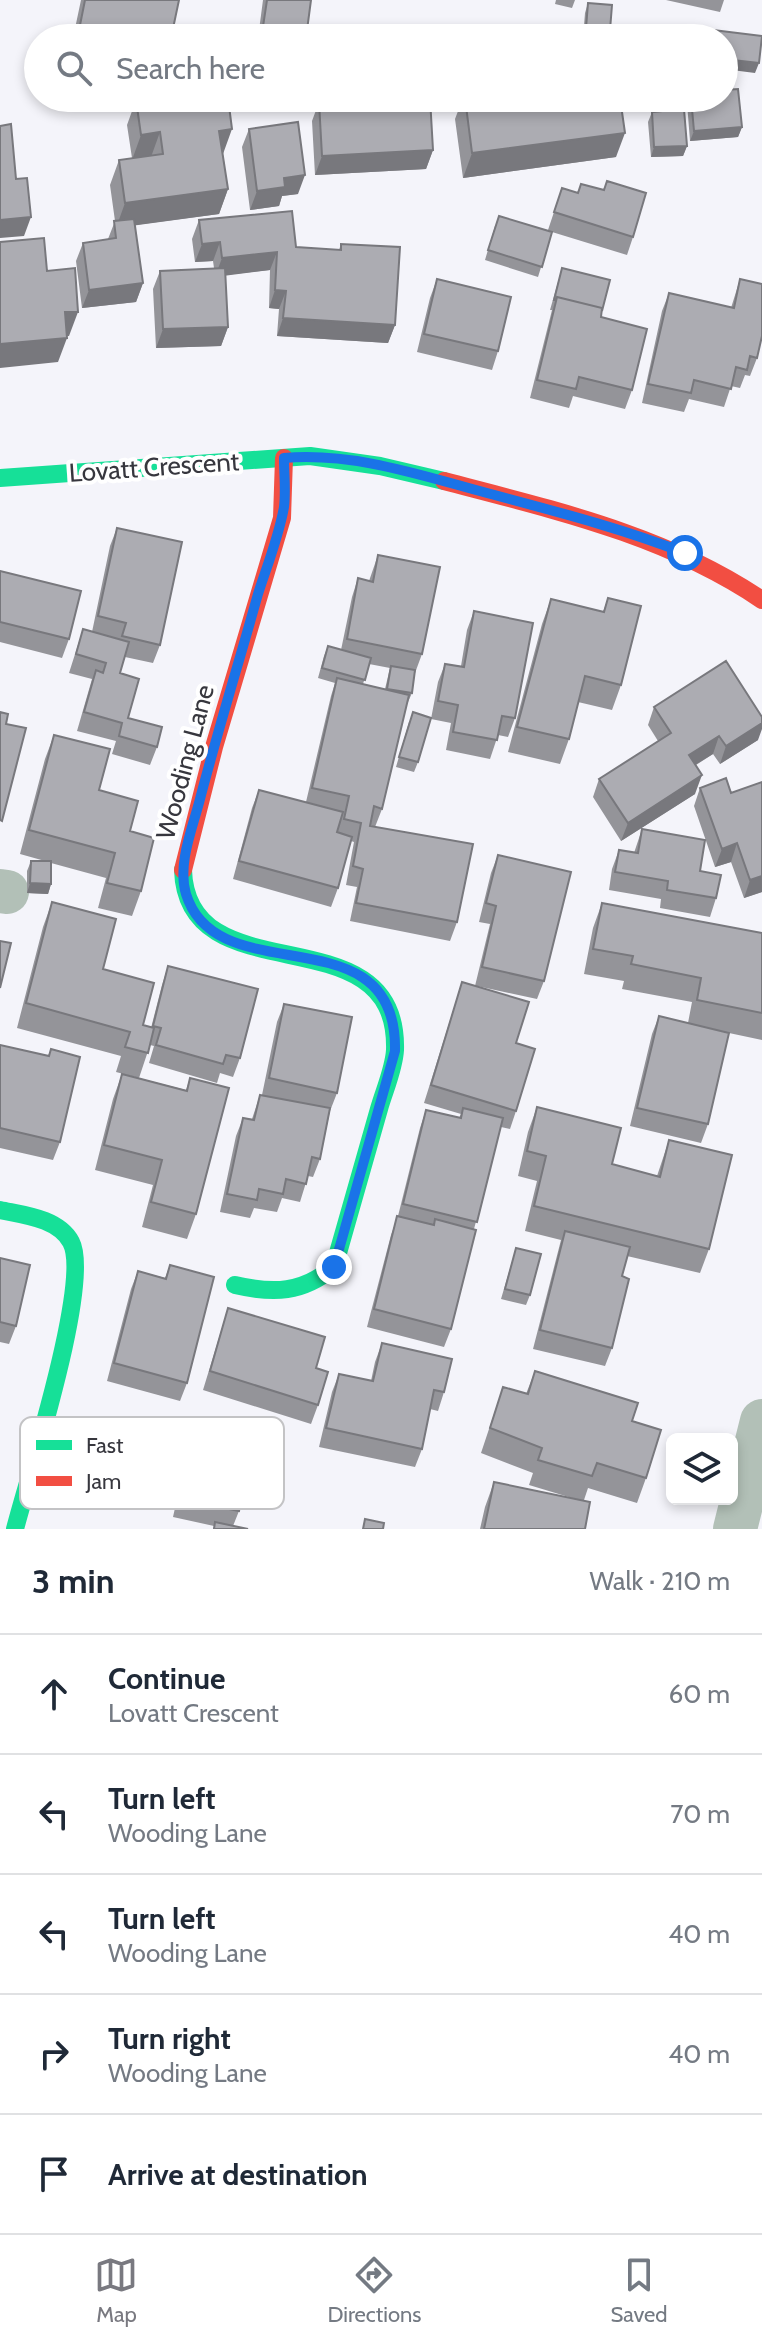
<!DOCTYPE html>
<meta charset="utf-8">
<style>
:root{--surface:#fff;--page:#f2f2f3;--text:#1f2937;--muted:#747a83;--line:#e0e1e3;--accent:#797980}
body{margin:0;font-family:Cabin,sans-serif;background:var(--page);color:var(--text)}
.controls{position:absolute;right:24px;bottom:24px;display:grid;overflow:hidden;border-radius:12px;box-shadow:0 4px 12px #0003}
.controls button{width:72px;height:72px;display:grid;place-items:center;padding:0;border:0;border-bottom:2px solid var(--line);background:var(--surface);color:var(--text);font:40px sans-serif}
.stop{position:absolute;width:24px;height:24px;margin:-18px;border:6px solid #1a73e8;border-radius:50%;background:#fff}
.stop.end{background:#1a73e8;border-color:#fff;box-shadow:0 2px 8px #0008}
.list{margin:0;padding:0;list-style:none}
h2{display:flex;justify-content:space-between;align-items:center;height:104px;margin:0;padding:0 32px;font-size:34px}
h2 small{font-size:26px;font-weight:400;color:var(--muted)}
.list li{display:grid;grid-template-columns:52px 1fr auto;gap:24px;align-items:center;box-sizing:border-box;height:120px;padding:0 32px;border-top:2px solid var(--line)}
.list b{display:block;font-size:30px;white-space:nowrap}
.list p{margin:0;font-size:26px;white-space:nowrap;color:var(--muted)}
.list em{font-size:26px;font-style:normal;color:var(--muted)}
.icon{flex:none;width:44px;height:44px;fill:none;stroke:currentColor;stroke-width:2;stroke-linecap:round;stroke-linejoin:round}
.map{position:relative;flex:none;width:762px;height:1529px;overflow:hidden}
.search{position:absolute;background:var(--surface);box-shadow:0 4px 12px #0003;left:24px;right:24px;top:24px;height:88px;display:flex;align-items:center;gap:20px;box-sizing:border-box;padding:0 28px;border-radius:44px;color:var(--muted);font-size:30px}
.sheet{height:704px;background:var(--surface)}
nav{display:flex;justify-content:space-around;align-items:center;box-sizing:border-box;height:112px;border-top:2px solid var(--line);background:var(--surface);font-size:22px;color:var(--muted)}
nav a{display:grid;justify-items:center;gap:4px}
nav .on{color:var(--accent)}
.map>svg:first-child{display:block}
.lines{fill:none;stroke-linecap:round;stroke-linejoin:round}
.street{stroke:#b2c0b7;stroke-width:44}
.fast{stroke:#16e098;stroke-width:18}
.jam{stroke:#f24e42;stroke-width:18}
.wall{fill:#949499;fill-rule:evenodd}
.shaded-wall{fill:#78787d}
.building{fill:#acacb2;stroke:#78787d;stroke-width:2}
.route{stroke:#1a73e8;stroke-width:10}
.labels{text-anchor:middle;stroke-width:8;stroke-linejoin:round;paint-order:stroke}
.street-label{font-size:26px;fill:#37373e;stroke:#fff}
.key{fill:#fff;stroke:#c3c3c5;stroke-width:2}
.key-label{font-size:22px;fill:#37373e}
</style>
<div class="map">
<svg width="762" height="1529" viewBox="0 0 762 1529">
<rect width="100%" height="100%" fill="#f4f4fa"/>
<g class="lines">
<path class="street" d="M0,891L7,892
M735,1529L762,1421"/>
<path class="fast" d="M0,478L310,456L380,466L444,481
M183,870C187,999 399,909 395,1050C394,1069 384,1091 379,1109C364,1162 349,1214 334,1267C302,1293 274,1294 235,1285
M0,1210C23,1215 58,1218 71,1242C92,1281 28,1478 15,1529"/>
<path class="jam" d="M444,481C554,510 666,535 762,600
M183,870L214,747L282,518L284,458"/>
</g>
<path class="wall" d="M81,0H179L171,38H73Z
M263,0H311L306,38H258Z
M556,0H575L572,8L555,4Z
M666,0H724L720,12Z
M588,3L610,30L607,38H583L585,13Z
M365,98H430L433,150L426,169L315,175L312,121L319,102L365,99Z
M463,98H620L616,157L463,178L455,119Z
M689,98H724L742,127L738,137L690,141L687,103Z
M136,100L223,154L228,189L219,214L135,225L143,283L136,302L82,308L76,261L83,243L108,239L115,221L110,185L119,160L132,158L127,125Z
M652,112L687,146L683,156L651,157L648,122Z
M249,129L298,194L282,196L279,206L250,210L242,147Z
M562,188L633,237L627,255L552,232L538,277L485,260L495,226L548,230Z
M199,220L296,247L339,250L341,244L395,325L388,343L277,336L279,309L269,308L270,270L225,275L228,327L221,346L156,348L153,289L160,271L214,268L213,261L195,262L192,239Z
M562,268L601,317L632,390L625,409L573,396L569,408L530,398L552,310H550Z
M437,279L498,351L492,370L417,352L430,298Z
M740,279L757,358L750,376L745,375L740,388L731,386L724,407L689,399L684,412L642,403L662,311L669,293L731,308Z
M117,528L160,645L153,663L125,657L120,673L128,718L157,747L150,765L112,754L116,741L77,731L92,679L69,673L83,629L92,632L110,546Z
M378,555L422,654L415,673L412,693L408,702H407L382,809L375,827L370,825V826L457,922L450,941L350,921L357,887L346,885L354,842L351,841L338,888L331,907L233,879L252,808L259,790L306,802L331,696L335,683L318,678L324,656L328,646L341,650L352,597L358,578L369,581ZM369,664L390,668L385,689L363,684Z
M0,571L69,639L62,658L0,642Z
M608,598L621,685L612,710L578,702L569,739L560,764L508,752L542,624L551,599L603,612Z
M474,611L515,718L508,737L498,735L490,759L446,750L451,723L431,719L438,682L445,664L461,666L467,630Z
M654,707L758,740L720,764L713,754L696,765L695,794L621,841L593,797L599,779L658,741L648,725Z
M409,722L418,762L414,772L396,767Z
M54,735L130,831L141,891L132,916L98,908L106,878L51,863V884L48,894L27,893V871L31,861H45L20,854L45,759Z
M762,782V892L744,898L731,862L715,867L694,806L700,788L731,793Z
M642,829L700,871L716,898L710,917L660,908L661,899L609,890L612,869L619,850L634,853Z
M498,855L544,981L537,999L477,986L516,1043V1111L510,1129L501,1127L474,1229L451,1329L444,1347L367,1327L391,1235L398,1216L420,1128L426,1110L459,1118L461,1114L424,1103L462,982L475,986L490,924L479,922L491,873Z
M52,902L103,969L143,1025L151,1028L162,985L168,966L240,1058L233,1077L220,1073L217,1083L149,1063L154,1046L150,1045L139,1078L116,1072L121,1056L17,1028L43,927Z
M602,903L762,933V1040L729,1033L708,1124L701,1143L630,1126L652,1034L659,1016L688,1023L692,1002L622,989L624,981L584,974L593,928Z
M284,1004L337,1093L330,1111L320,1159L313,1177L308,1176L300,1202L282,1198L277,1212L254,1208L250,1218L220,1212L236,1136L243,1118L252,1119L260,1095H262L277,1022Z
M0,1045L48,1056L60,1142L53,1160L0,1148Z
M122,1074L186,1090L190,1078L196,1214L187,1239L142,1227L153,1185L95,1170L113,1099Z
M537,1107L612,1164L657,1176L669,1140L709,1249L700,1273L627,1256L622,1276L612,1348L605,1366L533,1349L561,1240L525,1231L537,1181L518,1176L528,1132Z
M516,1248L530,1295L526,1305L501,1299Z
M0,1258L16,1326L9,1344L0,1342Z
M170,1265L187,1383L180,1401L107,1381L131,1289L138,1271L165,1278Z
M228,1308L316,1368L318,1405L311,1424L203,1390Z
M382,1343L444,1392L438,1411L430,1409L422,1449L415,1467L319,1447L332,1392L339,1374L371,1381L375,1362Z
M535,1371L632,1421L646,1478L637,1503L588,1488L584,1500L585,1529H480L485,1507L494,1482L572,1498L529,1485L533,1473L481,1453L503,1387L526,1394Z
M202,1418L251,1443L273,1465L266,1484L245,1479L239,1511L233,1526L248,1529H213L214,1526L173,1517L179,1490L163,1487L172,1444L179,1426L198,1430Z"/>
<path class="shaded-wall" d="M586,28L610,30L607,38H583Z
M262,33L301,38H260Z
M724,59L759,63L755,73L724,69Z
M742,127L738,137L690,141L694,131Z
M232,129L223,154L219,131Z
M160,132L151,157L132,160L141,135Z
M625,133L616,157L463,178L472,153Z
M687,146L683,156L651,157L654,147Z
M433,150L426,169L315,175L322,156Z
M305,175L298,194L282,196L279,206L250,210L257,191L284,178Z
M228,189L219,214L116,228L125,203Z
M31,217L24,236L0,238V220Z
M220,242L213,261L195,262L202,244Z
M277,252L270,270L215,277L222,258Z
M143,283L136,302L82,308L89,290Z
M275,290L286,291L279,309L269,308Z
M65,312H78L69,336L56,337Z
M283,318L395,325L388,343L277,336Z
M228,327L221,346L156,348L163,329Z
M67,338L58,362L0,368V344Z
M762,723V729L758,740L720,764L726,746Z
M719,736L713,754L682,773L689,755Z
M702,775L695,794L621,841L628,823Z
M737,843L731,862L715,867L722,849Z
M762,876V892L744,898L750,880Z
M30,883L51,884L48,894L27,893Z"/>
<path class="building" d="M85,0H179L171,38H94L78,35Z
M267,0H311L306,38L262,33Z
M588,3L612,5L610,30L586,28Z
M713,30L762,36L759,63L724,59V38H711Z
M738,89L742,127L694,131L691,98H724V90Z
M150,98H228L232,129L219,131L228,189L125,203L119,160L163,154L160,132L141,135L136,100Z
M372,98H430L433,150L322,156L319,102Z
M465,98H620L625,133L472,153Z
M684,109L687,146L654,147L652,112Z
M298,122L305,175L284,178L285,187L257,191L249,129Z
M11,124L16,179L27,178L31,217L0,220V126Z
M607,181L646,193L633,237L554,212L562,188L578,193L581,184L604,190Z
M292,211L296,247L341,250V244L400,247L395,325L283,318L286,291L275,290L277,252L222,258L220,242L202,244L199,220Z
M499,216L552,232L542,267L488,250Z
M134,219L143,283L89,290L83,243L116,238L114,221Z
M44,238L47,271L75,268L78,312H65L67,338L0,344V242Z
M225,268L228,327L163,329L160,271Z
M562,268L610,280L602,311V308L557,297L556,300H554Z
M437,279L511,297L498,351L424,334Z
M740,279L762,284V336L757,358L750,356L747,370L736,367L731,389L694,380L691,393L648,384L669,293L734,308Z
M557,297L602,308L601,317L647,329L632,390L579,377L576,389L537,380Z
M117,528L182,542L160,645L122,636L126,623L98,616Z
M378,555L440,567L422,654L347,639L358,578L373,582Z
M0,571L81,591L69,639L0,622Z
M608,598L641,606L621,685L585,676L569,739L517,727L551,599L604,612Z
M474,611L533,623L515,718L502,716L497,740L453,732L458,705L438,701L445,664L464,667Z
M83,629L129,642L120,673L139,679L128,718L162,727L157,747L119,736L122,723L84,712L96,670L103,673L106,663L76,654Z
M328,646L371,658L365,680L322,668Z
M726,661L762,717V723L726,746L719,736L689,755L702,775L628,823L599,779L671,733L654,707Z
M391,666L415,670L412,693L387,689Z
M337,678L409,695L382,809L374,806L370,826L473,844L457,922L356,903L363,869L353,866L361,823L344,819L349,796L312,788Z
M0,712L8,714L6,724L26,728L2,821L0,820Z
M413,712L431,718L418,762L399,757Z
M54,735L110,749L99,790L138,801L130,831L154,838L141,891L107,883L115,853L29,830Z
M726,778L731,793L762,782V876L750,880L737,843L722,849L700,788Z
M259,790L343,812L337,832L352,837L338,888L239,861Z
M642,829L705,840L700,871L721,875L716,898L667,890L668,881L615,872L619,850L638,853Z
M498,855L571,872L544,981L482,967L496,906L486,903Z
M31,861H51V884L30,883Z
M52,902L116,919L103,969L154,983L143,1025L154,1028L148,1053L125,1047L130,1032L26,1003Z
M602,903L762,933V1013L697,1000L701,978L631,964L633,956L593,949Z
M0,941L11,943L0,988Z
M168,966L258,989L240,1058L226,1055L223,1064L156,1045L161,1028L153,1026Z
M462,982L529,1002L516,1043L535,1049L516,1111L431,1085Z
M284,1004L352,1017L337,1093L269,1078Z
M659,1016L729,1033L708,1124L637,1108Z
M0,1045L49,1056L51,1049L80,1057L60,1142L0,1128Z
M122,1074L187,1091L190,1078L229,1088L196,1214L151,1202L162,1160L104,1145Z
M260,1095L330,1108L320,1159L312,1157L306,1184L286,1179L283,1194L259,1189L257,1200L227,1194L243,1118L254,1120Z
M537,1107L621,1128L612,1164L660,1177L669,1140L732,1155L709,1249L534,1206L546,1156L527,1151Z
M463,1108L503,1118L477,1222L403,1204L426,1110L461,1118Z
M397,1216L434,1225L435,1219L476,1230L451,1329L374,1309Z
M565,1231L630,1247L622,1276L629,1279L612,1348L540,1330Z
M516,1248L541,1254L530,1295L505,1289Z
M0,1258L30,1265L16,1326L0,1322Z
M170,1265L214,1277L187,1383L114,1363L138,1271L166,1279Z
M228,1308L325,1337L316,1368L328,1372L318,1405L210,1371Z
M382,1343L452,1359L444,1392L434,1390L422,1449L326,1428L339,1374L373,1381Z
M535,1371L638,1403L632,1421L661,1430L646,1478L597,1463L592,1476L538,1460L542,1448L490,1428L503,1387L528,1394Z
M202,1418L254,1429L251,1443L277,1448L273,1465L249,1460L239,1511L180,1499L186,1471L170,1468L179,1426L200,1430Z
M494,1482L590,1502L585,1529H484Z
M365,1519L384,1523L383,1529H363Z
M215,1522L248,1529H214Z"/>
<g class="lines">
<path class="route" d="M334,1267L395,1051C398,910 217,995 186,894C177,864 193,827 200,799C218,730 239,662 258,594C267,566 279,536 284,507C286,491 284,474 284,458C353,452 420,475 487,493C554,511 621,528 685,553"/>
</g>
<g class="labels">
<g class="street-label">
<text transform="translate(154 467) rotate(-4)" y="9">Lovatt Crescent</text>
<text transform="translate(185 762) rotate(-75)" y="9">Wooding Lane</text>
</g>
</g>
<rect x="20" y="1417" width="264" height="92" rx="12" class="key"/>
<rect x="36" y="1440" width="36" height="10" fill="#16e098"/>
<rect x="36" y="1476" width="36" height="10" fill="#f24e42"/>
<g class="key-label">
<text x="86" y="1453">Fast</text>
<text x="86" y="1489">Jam</text>
</g>
</svg>
<div class="controls">
<button><svg class="icon" aria-label="layers" viewBox="0 0 24 24"><path d="M12 4l9 5-9 5-9-5zM3 14l9 5 9-5"/></svg></button>
</div>
<div class="stop" style="left:685px;top:553px"></div>
<div class="stop end" style="left:334px;top:1267px"></div>
<div class="search"><svg class="icon" aria-label="search" viewBox="0 0 24 24"><circle cx="10" cy="10" r="6"/><path d="M15 15l6 6"/></svg>Search here</div>
</div>
<section class="sheet">
<h2>3 min<small>Walk · 210 m</small></h2>
<ul class="list">
<li><svg class="icon" aria-label="ahead" viewBox="0 0 24 24"><path d="M12 20V5M6 11l6-6 6 6"/></svg><div><b>Continue</b><p>Lovatt Crescent</p></div><em>60 m</em></li>
<li><svg class="icon" aria-label="left" viewBox="0 0 24 24"><path d="M17 20v-9H6M10 6l-5 5 5 5"/></svg><div><b>Turn left</b><p>Wooding Lane</p></div><em>70 m</em></li>
<li><svg class="icon" aria-label="left" viewBox="0 0 24 24"><path d="M17 20v-9H6M10 6l-5 5 5 5"/></svg><div><b>Turn left</b><p>Wooding Lane</p></div><em>40 m</em></li>
<li><svg class="icon" aria-label="right" viewBox="0 0 24 24"><path d="M7 20v-9h11M14 6l5 5-5 5"/></svg><div><b>Turn right</b><p>Wooding Lane</p></div><em>40 m</em></li>
<li><svg class="icon" aria-label="arrive" viewBox="0 0 24 24"><path d="M6 21V4h12l-3 4 3 4H6"/></svg><div><b>Arrive at destination</b></div></li>
</ul>
</section>
<nav>
<a class="on"><svg class="icon" aria-label="map" viewBox="0 0 24 24"><path d="M3 6l6-2 6 2 6-2v14l-6 2-6-2-6 2zM9 4v14M15 6v14"/></svg>Map</a>
<a><svg class="icon" aria-label="directions" viewBox="0 0 24 24"><path d="M12 3l9 9-9 9-9-9zM9 14v-3h6M13 9l2 2-2 2"/></svg>Directions</a>
<a><svg class="icon" aria-label="saved" viewBox="0 0 24 24"><path d="M7 4h10v16l-5-4-5 4z"/></svg>Saved</a>
</nav>
